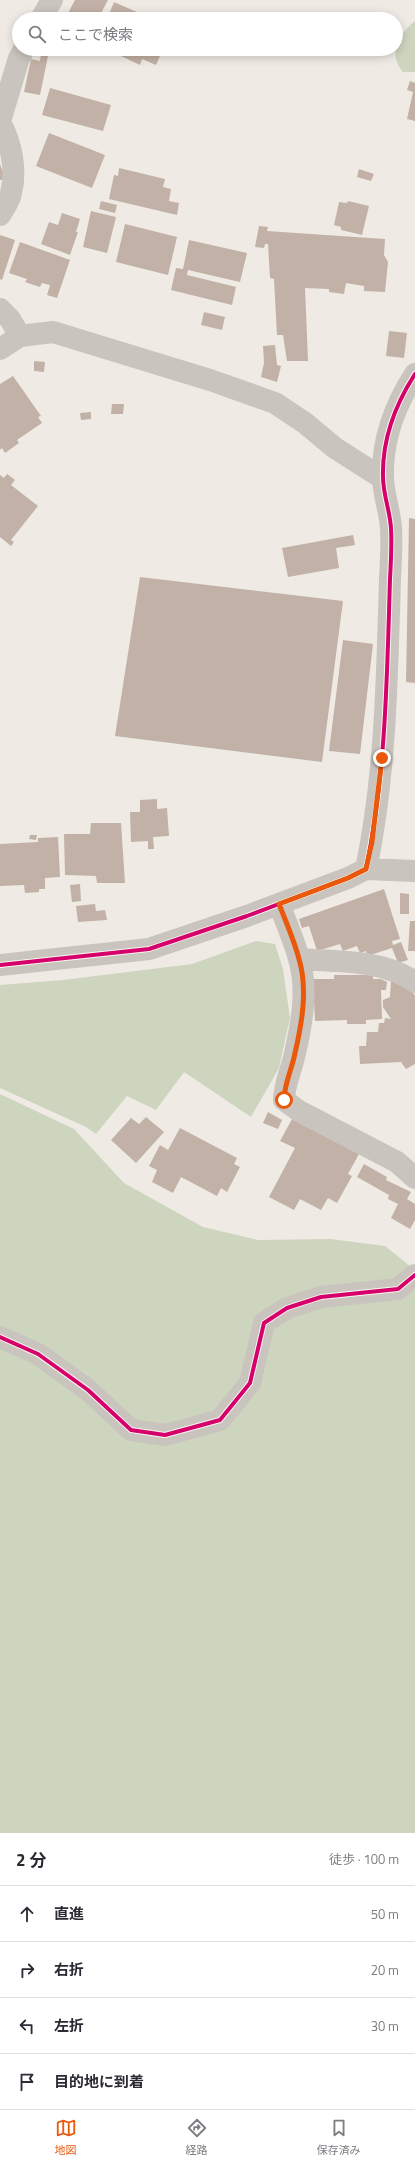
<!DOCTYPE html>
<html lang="ja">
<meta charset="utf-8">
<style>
:root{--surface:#fff;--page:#f2f2f3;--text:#2b2b33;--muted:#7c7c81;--line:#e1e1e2;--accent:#ea580c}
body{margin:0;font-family:"Titillium Web","Noto Sans JP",sans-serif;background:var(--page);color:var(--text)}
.stop{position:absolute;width:12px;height:12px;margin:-9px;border:3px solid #ea580c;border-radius:50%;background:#fff}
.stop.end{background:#ea580c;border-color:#fff;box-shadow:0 1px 4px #0008}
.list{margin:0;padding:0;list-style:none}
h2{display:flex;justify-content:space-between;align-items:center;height:52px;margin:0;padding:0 16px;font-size:17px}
h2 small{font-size:13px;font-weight:400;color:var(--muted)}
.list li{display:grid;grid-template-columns:26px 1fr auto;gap:12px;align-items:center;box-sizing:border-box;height:56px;padding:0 16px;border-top:1px solid var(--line)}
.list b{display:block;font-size:15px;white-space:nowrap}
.list em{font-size:13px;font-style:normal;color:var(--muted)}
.icon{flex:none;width:22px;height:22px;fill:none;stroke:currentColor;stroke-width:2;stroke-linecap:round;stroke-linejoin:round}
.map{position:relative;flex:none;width:415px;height:1833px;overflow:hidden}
.search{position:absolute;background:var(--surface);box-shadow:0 2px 10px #0003;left:12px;right:12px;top:12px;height:44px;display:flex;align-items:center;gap:10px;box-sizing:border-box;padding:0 14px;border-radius:22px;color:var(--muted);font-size:15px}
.sheet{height:276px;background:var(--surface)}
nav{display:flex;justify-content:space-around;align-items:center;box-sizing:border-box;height:56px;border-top:1px solid var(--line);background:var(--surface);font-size:11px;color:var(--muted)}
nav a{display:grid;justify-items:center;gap:2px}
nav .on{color:var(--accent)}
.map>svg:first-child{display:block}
.green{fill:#ced5bf}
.building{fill:#c2b1a6}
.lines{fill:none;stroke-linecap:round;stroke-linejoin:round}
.minor{stroke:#c9c4bd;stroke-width:22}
.cycleway-casing{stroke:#faf6ed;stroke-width:6}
.cycleway{stroke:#d6006c;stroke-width:4}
.route{stroke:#ea580c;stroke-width:5}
</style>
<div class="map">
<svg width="415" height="1833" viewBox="0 0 415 1833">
<rect width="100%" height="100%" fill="#efebe4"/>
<path class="green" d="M415,21V72H403C387,53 399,34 415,21Z
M256,941L275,944L283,969L290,1018L279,1068L251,1117L184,1072L156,1110L127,1096L96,1134L86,1127L0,1088V985L63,980L192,964Z
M0,1094L74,1129L124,1183L203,1227L258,1240L331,1239L385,1246L415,1270V1833H0Z"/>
<path class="building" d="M75,0H108L98,19H65Z
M114,2L153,19H107Z
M120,49H163L156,65L142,59L140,65L121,56L124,51Z
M41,54L48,56L40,95L24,92L31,59L40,61Z
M410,81L415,83V121L407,119L413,92L407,90Z
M50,88L111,105L103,131L42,115Z
M49,133L105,155L92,188L36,166Z
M0,164L5,179L0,180Z
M119,168L165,179L163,187L171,189L169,201L179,203L177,215L109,199L114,175L118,176Z
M359,169L374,174L371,181L357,177Z
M101,201L117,205L115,213L99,209Z
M348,201L369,206L362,235L341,230V227L334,225L339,202L347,203Z
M91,211L116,217L107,253L83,247Z
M62,213L80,219L76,232H78L70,255L41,244L49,222L58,225Z
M125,224L177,237L168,275L116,262Z
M259,226L268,227L267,231L385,239L384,255L388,262L385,292L364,291V286L346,283L344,294L329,292V289L305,288L308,361H287L283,335H277L274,279L270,278L268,244H265L264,248L255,247Z
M0,235L15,240L2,280L0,279Z
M189,240L247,253L240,282L188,270L187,275L236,287L232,305L171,290L176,268L183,269Z
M20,242L70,260L57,298L47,295L50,285L42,283L40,287L25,282L27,279L9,273Z
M204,312L225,317L222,330L201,325Z
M389,331L407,333L404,358L386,356Z
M275,345L277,365L281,366L277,382L261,377L264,363L263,346Z
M34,361L45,362L44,372L34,371Z
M13,376L41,416L38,417L42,423L17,440L19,443L5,453L2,448L0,450V384Z
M112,404H124L123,414H111Z
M91,412V419L81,420L80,413Z
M7,474L15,480L11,485L38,506L11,540L14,542L11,546L0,537V475L4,478Z
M409,518L415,519V683L406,682Z
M353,535L355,545L336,548L339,568L288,577L282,548Z
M140,577L343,601L322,762L115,736Z
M343,640L373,644L360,754L329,751Z
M157,799V809L167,808L169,836L153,837L154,849H148V841L131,842L130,812H140V800Z
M91,823H121L125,883H97L96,876L65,875L64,834H90Z
M30,835H37L36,840L29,839Z
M58,837L60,877L45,878V889H39V892L25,893L24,885L0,886V844L38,842V838Z
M80,884L81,901L72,902L70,885Z
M384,889L400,939L392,941L393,945L401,942L408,960L398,963L392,948L367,956L366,951L360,953L357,946L343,951L340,944L317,951L309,926L302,928L299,919Z
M400,893L409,894V914H400Z
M95,904L96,911L105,910L107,920L78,922L76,906Z
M410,921H415V951H408Z
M334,975H373V979H381L387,982L386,990H381L382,1019L366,1020V1024H347V1020L315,1021L313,979H334Z
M391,980L412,991L415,996V1064L406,1069L401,1062L360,1064L359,1046H366L367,1032H378L379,1023H384L385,1018L391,1019L383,1007V1000L390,997Z
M268,1112L282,1120L278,1129L263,1123Z
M146,1117L164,1132L136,1163L111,1140L131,1118L139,1124Z
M292,1119L359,1154L348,1174L352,1176L337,1203L328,1198L321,1210L300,1199L294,1210L269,1197L295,1148L280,1141Z
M180,1128L237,1158L234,1164L240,1167L227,1192L221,1188L217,1196L181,1177L173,1193L152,1182L157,1170L149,1166L160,1145L168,1150Z
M364,1164L387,1177L386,1180L411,1192L407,1199L415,1204V1220L410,1229L391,1218L398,1204L388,1199L389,1195L357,1177Z"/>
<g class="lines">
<path class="minor" d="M41,19L52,0
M0,121L19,58L24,49
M0,122C11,142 17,170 11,193C10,201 4,208 0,215
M0,309L10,319L20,336
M0,349L20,336L53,332L210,380L275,403L305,423L335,448L382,478
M366,869L415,871
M279,904C286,922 294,940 299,959C308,989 302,1023 295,1053C292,1069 284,1084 284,1100L299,1111L397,1162L415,1178
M299,959C338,962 382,959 415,982
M0,965L149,949L247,916L348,878L366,869C386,774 387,676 390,579C391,562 392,544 391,528C390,511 383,494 383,477C382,439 395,405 415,374
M0,1337L38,1354L88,1390L131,1430L165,1435L220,1420L250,1383L264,1323L287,1308L321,1297L398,1289L415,1275"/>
<defs>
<path id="cycleway" d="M0,965L149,949L247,916L348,878L366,869C386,774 387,676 390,579C391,562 392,544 391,528C390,511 383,494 383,477C382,439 395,405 415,374
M0,1337L38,1354L88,1390L131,1430L165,1435L220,1420L250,1383L264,1323L287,1308L321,1297L398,1289L415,1275"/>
</defs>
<use href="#cycleway" class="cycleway-casing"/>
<use href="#cycleway" class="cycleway"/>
</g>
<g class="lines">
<path class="route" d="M284,1100C284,1084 292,1069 295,1053C302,1023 308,989 299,959C294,940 286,922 279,904L348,878L366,869L372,842L382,758"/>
</g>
</svg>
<div class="stop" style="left:284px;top:1100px"></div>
<div class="stop end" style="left:382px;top:758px"></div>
<div class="search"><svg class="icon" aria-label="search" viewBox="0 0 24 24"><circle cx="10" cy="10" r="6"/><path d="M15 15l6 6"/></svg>ここで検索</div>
</div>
<section class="sheet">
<h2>2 分<small>徒歩 · 100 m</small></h2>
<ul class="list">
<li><svg class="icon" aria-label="ahead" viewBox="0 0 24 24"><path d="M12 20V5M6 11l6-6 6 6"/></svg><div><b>直進</b></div><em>50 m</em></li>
<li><svg class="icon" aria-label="right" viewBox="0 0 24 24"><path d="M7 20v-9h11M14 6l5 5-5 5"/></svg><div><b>右折</b></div><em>20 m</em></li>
<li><svg class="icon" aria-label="left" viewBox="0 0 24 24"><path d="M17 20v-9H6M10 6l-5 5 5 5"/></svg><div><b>左折</b></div><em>30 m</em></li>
<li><svg class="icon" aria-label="arrive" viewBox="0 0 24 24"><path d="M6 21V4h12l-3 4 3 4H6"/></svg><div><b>目的地に到着</b></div></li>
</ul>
</section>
<nav>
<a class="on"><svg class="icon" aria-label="map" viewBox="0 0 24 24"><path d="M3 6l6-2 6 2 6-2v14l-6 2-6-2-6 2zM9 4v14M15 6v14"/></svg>地図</a>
<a><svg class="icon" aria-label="directions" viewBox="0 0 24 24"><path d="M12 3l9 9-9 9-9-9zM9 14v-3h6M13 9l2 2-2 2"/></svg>経路</a>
<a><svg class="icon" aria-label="saved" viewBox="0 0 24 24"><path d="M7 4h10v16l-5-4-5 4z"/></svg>保存済み</a>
</nav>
